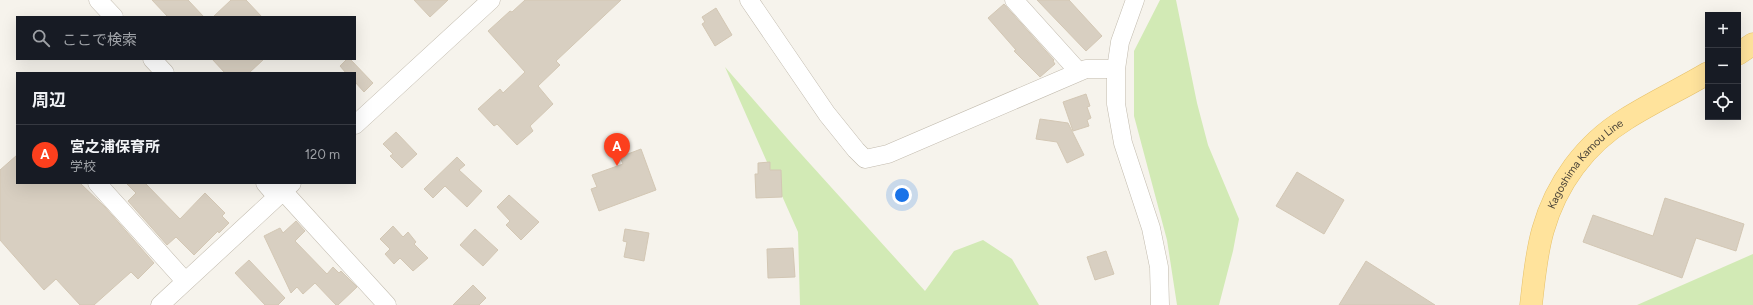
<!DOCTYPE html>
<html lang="ja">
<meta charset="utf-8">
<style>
:root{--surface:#171b24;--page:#20242c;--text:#f1f3f6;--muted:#9ea1a6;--line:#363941;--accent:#fc3f1d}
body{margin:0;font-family:Figtree,"Noto Sans JP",sans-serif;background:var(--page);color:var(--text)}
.controls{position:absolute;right:12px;top:12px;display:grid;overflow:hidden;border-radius:0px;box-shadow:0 4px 16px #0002}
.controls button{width:36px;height:36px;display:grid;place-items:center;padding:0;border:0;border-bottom:1px solid var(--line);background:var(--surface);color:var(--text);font:20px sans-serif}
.you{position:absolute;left:902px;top:195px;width:14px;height:14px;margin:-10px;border:3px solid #fff;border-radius:50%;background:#1a73e8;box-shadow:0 0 0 6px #1a73e833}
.badge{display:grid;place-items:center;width:26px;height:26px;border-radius:50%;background:var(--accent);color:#fff;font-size:13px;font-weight:700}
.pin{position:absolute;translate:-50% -33px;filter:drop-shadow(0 1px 2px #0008)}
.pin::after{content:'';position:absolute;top:21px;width:14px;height:12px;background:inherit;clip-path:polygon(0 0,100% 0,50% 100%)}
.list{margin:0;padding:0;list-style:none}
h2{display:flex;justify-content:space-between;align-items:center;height:52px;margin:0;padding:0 16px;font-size:17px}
h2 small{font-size:13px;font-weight:400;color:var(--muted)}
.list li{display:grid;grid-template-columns:26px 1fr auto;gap:12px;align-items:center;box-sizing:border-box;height:60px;padding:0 16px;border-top:1px solid var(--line)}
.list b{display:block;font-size:15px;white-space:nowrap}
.list p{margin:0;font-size:13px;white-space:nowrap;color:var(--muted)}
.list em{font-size:13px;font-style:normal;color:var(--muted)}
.icon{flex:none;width:22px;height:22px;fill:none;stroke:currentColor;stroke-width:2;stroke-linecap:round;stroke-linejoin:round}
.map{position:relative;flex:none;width:1753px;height:305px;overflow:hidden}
.search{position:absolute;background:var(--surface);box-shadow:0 4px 16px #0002;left:16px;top:16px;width:340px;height:44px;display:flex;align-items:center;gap:10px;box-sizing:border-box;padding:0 14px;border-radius:0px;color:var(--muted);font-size:15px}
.panel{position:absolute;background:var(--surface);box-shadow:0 4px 16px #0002;left:16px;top:72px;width:340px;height:112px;border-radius:0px}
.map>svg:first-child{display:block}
.green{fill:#d2eab5}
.building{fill:#d8cfc1;stroke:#d3c7b4}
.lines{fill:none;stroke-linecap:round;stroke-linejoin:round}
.minor-casing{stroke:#c2bbae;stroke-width:19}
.major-casing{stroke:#e6c16a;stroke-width:23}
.minor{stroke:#fff;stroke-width:18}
.major{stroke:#ffe39c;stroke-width:22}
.labels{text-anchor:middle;stroke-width:3;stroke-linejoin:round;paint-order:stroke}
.street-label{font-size:11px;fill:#4b4439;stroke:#fff}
</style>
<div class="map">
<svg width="1753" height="305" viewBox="0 0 1753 305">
<rect width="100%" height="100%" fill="#f6f3ec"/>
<path class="green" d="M1160,0H1176L1197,103L1208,145L1239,219L1233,251L1219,305H1177L1167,240L1134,116V51Z
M725,67L793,145L925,291L954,251L983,240L1012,259L1039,305H800L798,232Z
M1753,254V305H1637Z"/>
<path class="building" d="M152,0H188L204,17H168Z
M231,0H246L262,17H213Z
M414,0H448L430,17Z
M525,0H621L556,61L560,65L538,86L553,104L530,126L533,131L517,145L497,124L494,126L478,109L500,89L503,93L525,72L488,31L510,11L512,12Z
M1037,0H1069L1102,36L1086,51Z
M1004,4L1054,60L1053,61L1055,64L1040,77L1014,51L1016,50L988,18Z
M716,8L732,35L715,46L702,24L705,22L702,17Z
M212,59H264L249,73H225Z
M347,59H350L373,83L364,92L355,82V73H346L340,66Z
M1086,94L1090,106L1087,107L1091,118L1087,120L1089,126L1073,131L1063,102Z
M1040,119L1068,123L1084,155L1067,163L1057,142L1036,139Z
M396,132L417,154L402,168L390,156L393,154L383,144Z
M641,149L656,190L599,211L591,189L597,187L592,175L623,164L620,157Z
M17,155V183H80L105,207L154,263L138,279L131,272L94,305H80L56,279L44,290L0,240V170Z
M457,157L465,165L459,170L482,191L467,207L445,186L433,198L424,189Z
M770,162V170H781L782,197L756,198L755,174H758V163Z
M1297,172L1344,200L1324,234L1276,206Z
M126,183H145L180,219L205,193L225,213L222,216L229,223L219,233L218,231L194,255L176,237L167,245L128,201L136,193Z
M509,195L539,222L521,240L506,225L510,221L497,207Z
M1665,198L1744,224L1736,251L1696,238L1682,278L1583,242L1593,215L1653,236Z
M296,221L305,231L295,241L327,274L333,267L339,273L341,271L357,287L338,305H336L315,283L303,294L297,287L291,293L264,236L280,228L283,233Z
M393,226L403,237L408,232L416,242L414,244L428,258L413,271L400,258L394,264L385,254L390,249L380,239Z
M475,229L498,250L483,266L460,245Z
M625,229L649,233L644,261L624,257L627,242L623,241Z
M793,248L795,277L768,278L767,249Z
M1106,251L1114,274L1095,280L1087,257Z
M249,260L285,298L278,305H265L235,273Z
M1366,261L1435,305H1339Z
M473,285L486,298L479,305H453Z"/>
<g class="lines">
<defs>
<path id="minor" d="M98,0L114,17
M749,0L827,114L856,150L865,159L888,154L1086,69H1116
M1014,0L1079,72
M1135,0L1120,42L1116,69V104L1123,143L1151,228L1159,267L1160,305
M152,59L165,73
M355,125L491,0
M97,183L185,281
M265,183L277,197
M283,191L387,305
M160,305L292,183"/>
<g id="major">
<path d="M1738,54L1753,44"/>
<path id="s1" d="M1531,305C1534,280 1536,254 1543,230C1556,184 1585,144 1626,119C1653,102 1681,89 1708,73"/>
</g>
</defs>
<use href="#minor" class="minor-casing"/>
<use href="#major" class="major-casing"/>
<use href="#minor" class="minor"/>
<use href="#major" class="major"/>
</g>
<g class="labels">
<g class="street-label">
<text dy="4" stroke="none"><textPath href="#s1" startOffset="156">Kagoshima Kamou Line</textPath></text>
</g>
</g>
</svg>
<div class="controls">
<button>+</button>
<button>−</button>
<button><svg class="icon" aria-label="locate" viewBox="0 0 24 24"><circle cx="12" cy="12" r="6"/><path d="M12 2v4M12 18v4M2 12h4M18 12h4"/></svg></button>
</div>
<div class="you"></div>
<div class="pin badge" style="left:617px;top:166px">A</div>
<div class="search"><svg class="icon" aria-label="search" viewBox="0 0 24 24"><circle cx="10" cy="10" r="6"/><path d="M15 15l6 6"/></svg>ここで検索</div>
<section class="panel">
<h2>周辺<small></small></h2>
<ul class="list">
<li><span class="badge">A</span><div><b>宮之浦保育所</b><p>学校</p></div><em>120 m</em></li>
</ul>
</section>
</div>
